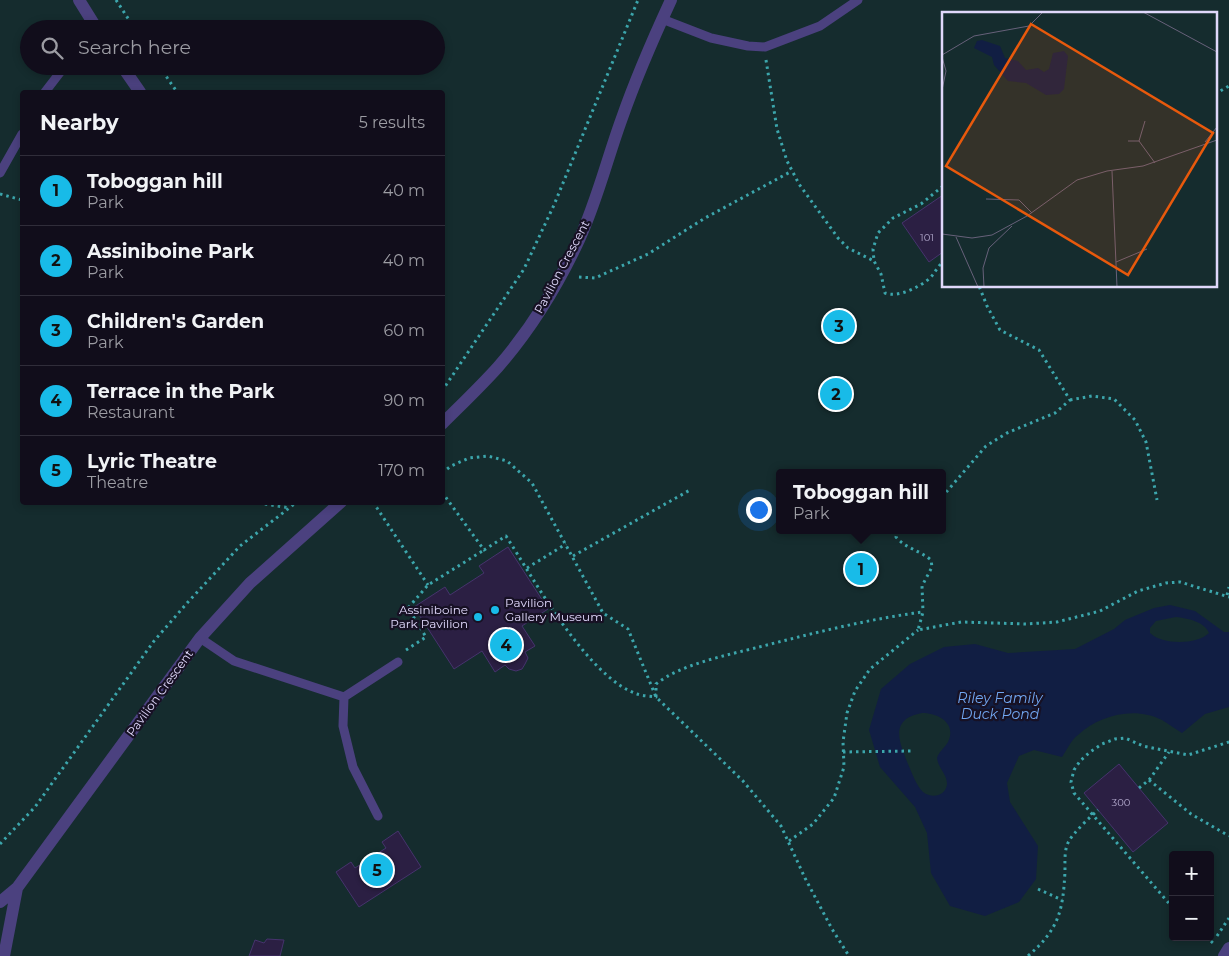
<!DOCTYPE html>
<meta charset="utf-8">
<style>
:root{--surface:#110d1b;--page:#1a1624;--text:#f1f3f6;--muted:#9c9ca3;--line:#302d3a;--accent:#18bbe8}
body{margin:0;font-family:Montserrat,sans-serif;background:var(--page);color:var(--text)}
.controls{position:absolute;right:15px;bottom:15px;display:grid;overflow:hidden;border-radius:5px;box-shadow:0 2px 8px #0003}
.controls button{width:45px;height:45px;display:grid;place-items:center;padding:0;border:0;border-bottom:1px solid var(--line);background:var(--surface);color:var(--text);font:25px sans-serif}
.you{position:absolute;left:758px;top:509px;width:18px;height:18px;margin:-12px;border:4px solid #fff;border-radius:50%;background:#1a73e8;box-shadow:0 0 0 8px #1a73e833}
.badge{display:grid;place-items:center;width:32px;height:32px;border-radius:50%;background:var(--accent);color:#111;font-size:16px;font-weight:700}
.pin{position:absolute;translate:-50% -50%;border:2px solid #fff;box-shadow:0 1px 5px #0006}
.popup{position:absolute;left:776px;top:469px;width:170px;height:65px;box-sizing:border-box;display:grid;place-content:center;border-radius:5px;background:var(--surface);filter:drop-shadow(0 1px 4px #0005);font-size:16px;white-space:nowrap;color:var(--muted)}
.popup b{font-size:19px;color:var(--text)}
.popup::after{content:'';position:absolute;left:50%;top:100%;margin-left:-10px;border:10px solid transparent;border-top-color:var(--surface)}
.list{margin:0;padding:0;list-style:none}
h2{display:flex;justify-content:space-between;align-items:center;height:65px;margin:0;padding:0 20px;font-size:21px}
h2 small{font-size:16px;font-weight:400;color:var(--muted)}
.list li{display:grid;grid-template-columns:32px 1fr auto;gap:15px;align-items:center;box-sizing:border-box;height:70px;padding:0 20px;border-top:1px solid var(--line)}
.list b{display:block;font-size:19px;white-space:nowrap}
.list p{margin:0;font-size:16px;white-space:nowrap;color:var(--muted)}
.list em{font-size:16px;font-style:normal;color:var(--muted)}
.icon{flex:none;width:28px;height:28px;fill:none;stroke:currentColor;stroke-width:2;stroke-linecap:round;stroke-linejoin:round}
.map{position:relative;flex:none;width:1229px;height:956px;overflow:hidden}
.search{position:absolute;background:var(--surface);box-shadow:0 2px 8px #0003;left:20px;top:20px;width:425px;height:55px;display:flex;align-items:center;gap:12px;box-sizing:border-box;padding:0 18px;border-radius:28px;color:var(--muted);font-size:19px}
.panel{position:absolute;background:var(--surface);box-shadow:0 2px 8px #0003;left:20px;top:90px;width:425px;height:415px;border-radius:5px}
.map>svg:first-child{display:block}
.green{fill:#152c2e;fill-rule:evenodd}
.water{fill:#111e43;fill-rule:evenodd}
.building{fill:#2b1f43;stroke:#46336d}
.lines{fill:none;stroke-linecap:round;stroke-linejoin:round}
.path{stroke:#3ca6ac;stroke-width:3;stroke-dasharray:2.5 4;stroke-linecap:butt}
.lane{stroke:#4b417f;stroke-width:9}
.street{stroke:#4b417f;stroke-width:12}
.poi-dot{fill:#18bbe8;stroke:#171124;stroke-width:2}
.labels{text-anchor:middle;stroke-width:4.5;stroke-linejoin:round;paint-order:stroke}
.number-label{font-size:10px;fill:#b3aacd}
.street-label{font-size:12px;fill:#e0d8fb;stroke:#171124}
.poi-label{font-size:12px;fill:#e0d8fb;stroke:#171124;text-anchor:start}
.water-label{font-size:14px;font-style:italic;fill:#71a6f1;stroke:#171124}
.inset-road{fill:none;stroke:#67617a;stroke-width:1}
.view{fill:#e8590c;fill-opacity:0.15;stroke:#e8590c;stroke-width:2.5}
.inset-edge{fill:none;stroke:#e0d8fb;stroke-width:2.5}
</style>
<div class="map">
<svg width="1229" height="956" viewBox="0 0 1229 956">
<rect width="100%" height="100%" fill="#171124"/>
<path class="green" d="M0,0H1229V956H0ZM943,14H1215V286H943ZM29,29H436V66H29ZM22,92H442V502H22ZM780,473H942V530H780ZM1173,855H1210V937H1173Z"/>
<path class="water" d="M1170,605L1195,611L1224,632H1229V707L1205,714L1182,733C1175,729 1169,724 1162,720C1135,706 1099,715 1078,735C1071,740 1067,750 1062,757L1034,750L1019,756L1007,783L1010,802L1038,846L1036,879L1019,902L985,916L950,906L931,873L927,833L915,807L880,767L869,730L881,689L910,664L944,647L975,644L1008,653L1075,649L1114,629L1125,620L1154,608ZM1176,617C1187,618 1205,622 1209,633C1197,645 1162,645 1150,633V628L1156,621ZM922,713C938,713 957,723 948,742C945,748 939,751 937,758C938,768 947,774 947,784C946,796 932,799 923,792C916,785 912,773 908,764C899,742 889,719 922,713Z"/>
<path class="building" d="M943,195V252L929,262L902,223Z
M508,547L548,609L522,626L535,646L525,652L528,658L525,664L522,669L516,671L509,669L505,665L495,672L482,651L454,669L414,607L445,587L450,595L484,573L479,566Z
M1119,764L1168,823L1133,852L1084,793Z
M398,831L421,867L359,907L336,872L351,862L355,868L386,848L382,842Z
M267,939L284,940L280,956H249L255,940L264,943Z"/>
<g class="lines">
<path class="path" d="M116,0L135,29
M969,12L970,14
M766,60L777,129L787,161L799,184L838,238L848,248L874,261
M159,66L177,92
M1215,94L1229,86
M943,186L921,204L893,218L878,233L873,249L874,261L881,274L885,293C898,298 920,287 930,278C935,273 937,267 943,262
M0,194L22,200
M579,277L595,278L648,254L705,218L792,171
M442,391L524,269L554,205L638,0
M1070,400L1092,396L1114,399L1135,420L1146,442L1157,500
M442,473L451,466L469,458L488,456L507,461L532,483L603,613L628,629L656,697L743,781L781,826L805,878L832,929L849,956
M442,492L484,550L506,536C534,579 587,677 637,694C642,696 650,696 656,697V684C681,664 728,655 759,647C814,633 868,619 923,612L918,630L961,622L1026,624L1057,622L1100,611L1138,591L1166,583L1180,582L1229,597
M942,497L986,446L1007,433L1055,413L1070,400L1039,350L1000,330L987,306L979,286
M252,502L290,508
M373,502L428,585
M898,530L896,537C905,548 919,550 931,560L932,567L922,586L923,612
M573,556L690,490
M527,568L566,544
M1227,595L1229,587
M406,650L426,637L408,608L428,585L484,550
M843,752L911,751
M1149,780L1191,814L1229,836
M1139,788L1149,780L1169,752
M789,841L813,824L834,798L844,767L843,742L847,713L855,691L870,669L918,630
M0,844L35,807L154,641L188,602L240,546L297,502
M1038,889L1062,900
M1173,908L1074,793L1071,782L1074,770L1080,761L1090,752L1102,744L1115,739L1125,738L1143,746L1188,755L1229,742
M1217,936L1229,918
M1206,937L1213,943
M1028,956C1059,929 1063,911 1065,871C1065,862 1064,849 1069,841C1074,832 1090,817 1098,810"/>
<path class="lane" d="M662,19L711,38L748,46L765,47L820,26L858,0
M45,92L65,66
M0,173L22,134
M200,638L234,661L344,697L398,662
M344,697L343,726L353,767L378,816"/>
<path class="street" d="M79,0L97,29
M122,66L140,92
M442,424C461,405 480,387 498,367C531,329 558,285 579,240C597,201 607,159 622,118C636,78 653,39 671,0
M0,902L17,888L200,638L250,583L341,502
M4,956L17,888
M1224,956L1229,948"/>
</g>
<g class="poi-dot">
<circle cx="495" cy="610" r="5"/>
<circle cx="478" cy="617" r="5"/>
</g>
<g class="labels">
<g class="number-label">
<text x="927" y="241">101</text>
<text x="1121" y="806">300</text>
</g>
<g class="street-label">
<text transform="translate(562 267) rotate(-62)" y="4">Pavilion Crescent</text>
<text transform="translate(160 693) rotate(-54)" y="4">Pavilion Crescent</text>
</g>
<g class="poi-label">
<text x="505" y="607">Pavilion<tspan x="505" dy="14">Gallery Museum</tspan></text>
<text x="468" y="614" text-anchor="end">Assiniboine<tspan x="468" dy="14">Park Pavilion</tspan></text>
</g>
<g class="water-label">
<text x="1000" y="703">Riley Family<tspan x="1000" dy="16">Duck Pond</tspan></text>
</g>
</g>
<g transform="translate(942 12)">
<rect width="275" height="275" fill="#171124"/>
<path d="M0,0H275V275H0Z" fill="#152c2e"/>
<path d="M40,28L58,34L63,46L76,49L84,58L96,56L102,60L107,57L111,41L122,39L126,44L122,77L117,82L104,83L84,71L66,69L52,53L50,45L32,36L35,29Z" fill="#111e43"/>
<path class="inset-road" d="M201,0L275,40M0,43L32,24L87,14L101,0M0,45L4,59L0,78M186,129H197L213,151M197,129L203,109M263,130L275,115M170,159L175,275M44,187L77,188L90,201M0,222L30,226L50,223L85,204L135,168L165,159L201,154L275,128M14,225L36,275M174,250L205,237M42,275L41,256L47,236L70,214"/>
<path class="view" d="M89,12L271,121L186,263L4,154Z"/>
<rect width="275" height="275" class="inset-edge"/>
</g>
</svg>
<div class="controls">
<button>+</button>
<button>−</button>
</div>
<div class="you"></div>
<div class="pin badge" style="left:861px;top:569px">1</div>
<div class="popup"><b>Toboggan hill</b>Park</div>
<div class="pin badge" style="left:836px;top:394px">2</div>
<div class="pin badge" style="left:839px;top:326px">3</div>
<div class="pin badge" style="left:506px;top:645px">4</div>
<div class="pin badge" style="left:377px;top:870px">5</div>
<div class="search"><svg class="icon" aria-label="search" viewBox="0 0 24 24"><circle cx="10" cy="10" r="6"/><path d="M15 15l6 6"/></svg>Search here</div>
<section class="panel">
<h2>Nearby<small>5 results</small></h2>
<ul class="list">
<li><span class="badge">1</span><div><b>Toboggan hill</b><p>Park</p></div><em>40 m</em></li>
<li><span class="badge">2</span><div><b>Assiniboine Park</b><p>Park</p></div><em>40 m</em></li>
<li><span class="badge">3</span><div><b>Children's Garden</b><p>Park</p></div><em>60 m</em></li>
<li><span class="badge">4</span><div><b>Terrace in the Park</b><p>Restaurant</p></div><em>90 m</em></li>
<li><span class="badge">5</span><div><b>Lyric Theatre</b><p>Theatre</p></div><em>170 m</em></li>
</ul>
</section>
</div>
